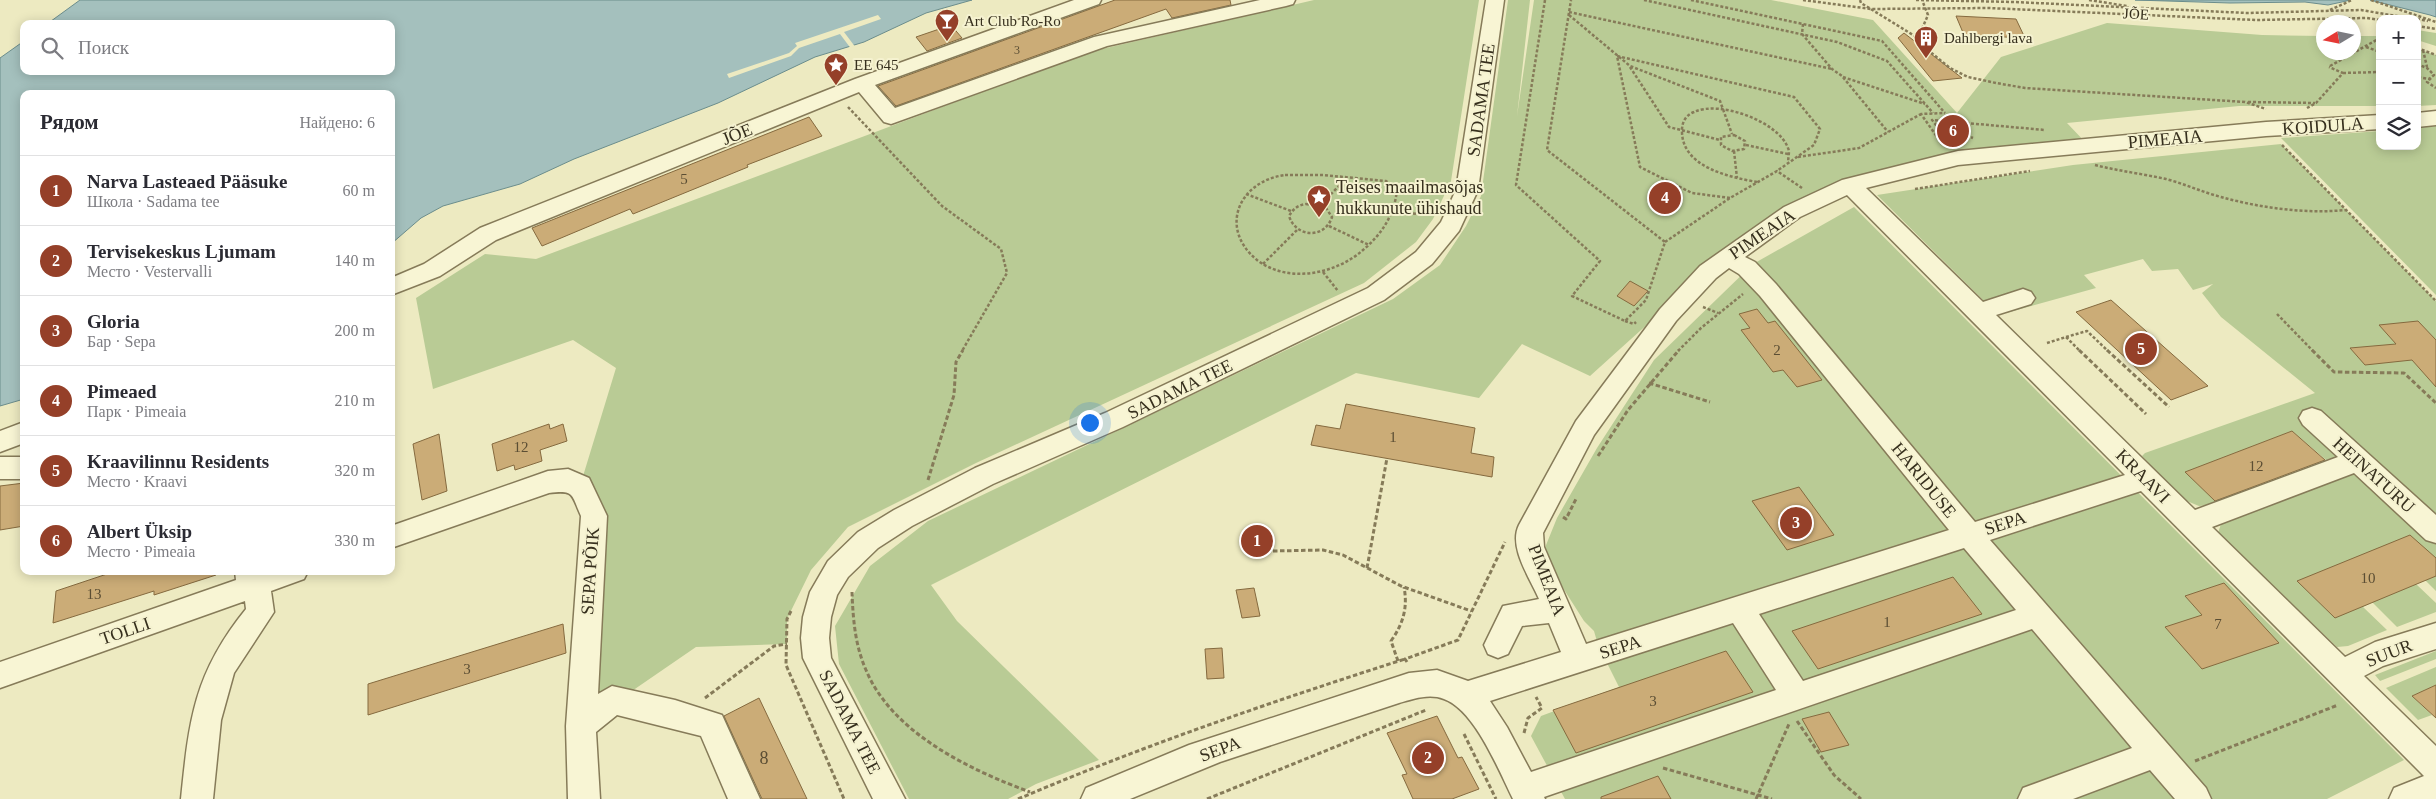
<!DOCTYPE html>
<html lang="ru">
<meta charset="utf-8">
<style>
:root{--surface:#fff;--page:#f2f2f3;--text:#2b2b33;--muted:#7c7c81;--line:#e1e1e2;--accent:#954029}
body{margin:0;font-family:Georgia,serif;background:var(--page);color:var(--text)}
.controls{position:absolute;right:15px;top:15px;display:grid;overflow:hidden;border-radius:10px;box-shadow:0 2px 12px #0003}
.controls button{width:45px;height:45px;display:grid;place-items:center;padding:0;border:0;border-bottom:1px solid var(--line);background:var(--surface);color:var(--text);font:25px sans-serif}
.compass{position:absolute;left:2316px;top:15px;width:45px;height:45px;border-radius:50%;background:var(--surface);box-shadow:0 2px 12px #0003;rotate:260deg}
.you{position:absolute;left:1089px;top:422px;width:18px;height:18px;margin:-12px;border:4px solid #fff;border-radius:50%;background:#1a73e8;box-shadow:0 0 0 8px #1a73e833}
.badge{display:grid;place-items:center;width:32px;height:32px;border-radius:50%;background:var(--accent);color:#fff;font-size:16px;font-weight:700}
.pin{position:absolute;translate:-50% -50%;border:2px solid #fff;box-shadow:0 1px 5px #0006}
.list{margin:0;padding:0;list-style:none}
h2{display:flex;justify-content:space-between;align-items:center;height:65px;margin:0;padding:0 20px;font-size:21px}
h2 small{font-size:16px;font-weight:400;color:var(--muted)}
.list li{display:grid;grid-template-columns:32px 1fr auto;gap:15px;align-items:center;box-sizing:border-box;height:70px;padding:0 20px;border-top:1px solid var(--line)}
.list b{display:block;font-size:19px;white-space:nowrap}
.list p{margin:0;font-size:16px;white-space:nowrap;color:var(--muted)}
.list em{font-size:16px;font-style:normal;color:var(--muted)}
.icon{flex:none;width:28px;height:28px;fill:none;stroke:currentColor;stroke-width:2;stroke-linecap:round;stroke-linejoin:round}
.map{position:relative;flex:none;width:2436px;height:799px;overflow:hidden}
.search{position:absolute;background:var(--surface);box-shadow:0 2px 12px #0003;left:20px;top:20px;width:375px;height:55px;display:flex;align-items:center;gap:12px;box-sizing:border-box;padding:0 18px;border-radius:10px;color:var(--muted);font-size:19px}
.panel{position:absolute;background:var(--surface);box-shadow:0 2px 12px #0003;left:20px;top:90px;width:375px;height:485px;border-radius:10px}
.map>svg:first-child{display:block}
.green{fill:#b9cb95}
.water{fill:#a4c0bd;stroke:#6b8d8c}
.pier{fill:#edeac1}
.building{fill:#cbac77;stroke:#856a3f}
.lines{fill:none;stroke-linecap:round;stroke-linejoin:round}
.minor-casing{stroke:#867b59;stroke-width:3}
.path-far1{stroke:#867b59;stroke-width:2.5;stroke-dasharray:3 2;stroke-linecap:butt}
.path{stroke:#867b59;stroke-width:3;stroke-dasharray:4.5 2.5;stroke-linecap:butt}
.minor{fill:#f8f5d4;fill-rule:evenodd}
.labels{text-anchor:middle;stroke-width:4;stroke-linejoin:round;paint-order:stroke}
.far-number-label{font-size:12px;fill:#5b4e34}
.far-street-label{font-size:15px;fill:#362f1d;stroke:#f5f2d0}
.far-poi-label{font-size:15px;fill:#362f1d;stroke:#f5f2d0;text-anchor:start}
.number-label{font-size:15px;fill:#5b4e34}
.street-label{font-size:18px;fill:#362f1d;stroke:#f5f2d0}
.poi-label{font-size:18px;fill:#362f1d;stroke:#f5f2d0;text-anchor:start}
.near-number-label{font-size:18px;fill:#5b4e34}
</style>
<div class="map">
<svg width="2436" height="799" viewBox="0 0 2436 799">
<rect width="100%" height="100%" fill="#edeac1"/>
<path class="green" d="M1314,0H1479L1451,181L1433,219L1416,242L1364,283L976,463L848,527L811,570L787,619V644L696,647L581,726L594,517L580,486L616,368L573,340L433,389L416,298L485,254L536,259L1089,52Z
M1508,0H1530L1517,116L1534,0H1771L1873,20L1957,113L2001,57L2107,23L2262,35L2323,36L2324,52H2354V36H2380V106H2239L2067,123L2086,143L1844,183L1681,294L1590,376L1522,344L1479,398L1356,373L931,585L957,621L1099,760L1036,784L1008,799H909L839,664L835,626L870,566L928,521L1393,299L1440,265L1466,226L1481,196Z
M2417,30L2436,33V46L2417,40Z
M2417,49L2436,55V105L2417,106Z
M2436,126V295L2281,138L2380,131V146H2417V128Z
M2281,144L2436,301V522L2340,456L2326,460L2292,431L2186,472L2218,504L2199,506L2182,499L2142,456L2145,453L2315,393L2221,317L2202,293L2213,284L2193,290L2178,269L2152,271L2143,259L2084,275L2096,288L2006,313L1984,301L1877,195L2073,165Z
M1854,207L2404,760L2327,799H1565L1531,736L1541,716L1619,687L1598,645L1594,631L1584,621L1542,555L1557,518L1597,448L1654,360L1753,264Z
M2348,474L2365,477L2436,540V591L2425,580L2416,584L2436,603V612L2397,627L2372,602L2363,607L2387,630L2348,646L2337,647L2218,533L2222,521Z
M2436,651V659L2380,681L2375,675Z
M2436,667V685L2412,696L2432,715L2418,720L2386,688Z"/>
<path class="water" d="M80,0H972L926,13L864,42L815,57L718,103L574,159L520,184L443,206L421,218L391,244V94H24V399L0,406V58L24,41V71H391V24H47Z
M2135,0H2351L2328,5L2305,2L2230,3Z
M2370,0H2436V17L2430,15Z"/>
<path class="pier" d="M878,15L881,19L844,32L856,48L852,50L840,34L799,48L791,56L729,78L727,74L789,53L797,46L795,43Z"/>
<path class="building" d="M1115,0H1230L1231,5L1172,18L1166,9L896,106L878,86Z
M1956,16L2016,19L2025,38L1964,35Z
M951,25L962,38L927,51L916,37Z
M1904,33L1962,78L1933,81L1898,38Z
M809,117L822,136L747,165L748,167L633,214L630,209L542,246L532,228Z
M1630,281L1648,291L1634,306L1617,296Z
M2111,300L2208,386L2171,400L2076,312Z
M1757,309L1768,323L1775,321L1822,380L1797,387L1783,370L1773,372L1741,330L1750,328L1739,314Z
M2418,321L2436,340V387L2412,360L2365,365L2350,348L2396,344L2379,325Z
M1346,404L1475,428L1471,453L1494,457L1492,477L1311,445L1316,425L1340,429Z
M549,424L550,429L563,424L567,441L540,450L542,461L515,470L514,465L497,471L492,444Z
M2292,431L2325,460L2215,501L2185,472Z
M439,434L447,491L422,500L413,444Z
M24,483V526L0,530V486Z
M1799,487L1834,535L1787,550L1752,501Z
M2410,535L2436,558V576L2335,618L2297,581Z
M116,571H215L216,575L154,595V591L53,623L56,591Z
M1953,577L1982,614L1818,669L1792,631Z
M2224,583L2279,643L2202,669L2165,627L2202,615L2185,596Z
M1254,588L1260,616L1242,618L1236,590Z
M563,624L566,653L368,715V684Z
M1222,648L1224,678L1207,679L1205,649Z
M1726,651L1753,692L1576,753L1553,710Z
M2436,685V718L2412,696Z
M759,698L807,799H762L724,716Z
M1829,712L1849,745L1821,752L1802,719Z
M1437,716L1458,758L1462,757L1479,789L1452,799H1413L1402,775L1407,774L1387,733Z
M1658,776L1671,799H1601V797Z"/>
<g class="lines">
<defs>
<path id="minor" d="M1074,0H1101L1099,4L875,85L895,108L1094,37L1260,0H1295L1293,4L1286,6L1107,46L891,124L884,122L859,92L496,240L440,276L391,295V278L424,264L480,228L855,79Z
M1486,0H1504L1478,190L1459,231L1432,264L1384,300L1123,427L993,484L912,526L878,548L848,577L837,595L831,617L829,638L831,658L905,799H873L803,658L801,638L803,617L810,592L828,561L858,532L894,510L975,468L1105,413L1368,288L1416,252L1441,222L1456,190Z
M2436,111V125L2417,127V113Z
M2380,115V129L2266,136L1958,165L1866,188L1983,302L2023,289L2031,292L2035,298L2031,304L1996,315L2195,510L2338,457L2303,425L2299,418L2303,411L2312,408L2321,411L2436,515V543L2426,540L2354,473L2212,527L2345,657L2375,642L2436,623V649L2383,666L2364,676L2436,746V799H2389L2394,788L2424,776L2141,491L1990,540L2206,788L2211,799H2175L2150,770L2073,799H2018L2023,788L2132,748L2032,629L1544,797L1545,799H1513C1499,771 1475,710 1444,699C1429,693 1413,699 1399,703L1220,762L1130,799H1081L1086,788L1189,745L1409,673L1437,670L1468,681L1561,652L1549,623L1522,626L1508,654L1498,658L1488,654L1484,645L1503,606L1539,599C1530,578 1508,547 1519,525L1576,421L1660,309L1700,266L1784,207L1842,180L1958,151L2266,122ZM1847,195L2125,475L1975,522L1776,284L1755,262L1745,257L1800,217ZM1729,268L1739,274L1760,296L1949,530L1586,644L1544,547L1543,533L1594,435L1676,321L1716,278ZM1964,548L2016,610L1803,681L1759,614ZM1733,623L1776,690L1531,772L1507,727L1490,701Z
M24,422V443L0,452V431Z
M0,457H24V479H0Z
M568,469L589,478L607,516L598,694L612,686L675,700L722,715L760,799H728L701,736L617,715L596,732L600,799H568L566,726L581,516C571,494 575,490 549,493L391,548V526L548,471Z
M235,571H308L304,579L271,591L274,612L234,673L221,720L213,799H181C189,720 194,673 246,609L245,601L0,688V662L236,580Z"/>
</defs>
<use href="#minor" class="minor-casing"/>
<path class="path-far1" d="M1545,0L1516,185L1600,261L1572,296L1625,321L1646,300L1665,242L1547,150L1571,0
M1644,0L1837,42L1887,61L1933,113
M1691,0L1882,41L1945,113
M1803,0L1871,9L1989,8L2256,20L2367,18L2380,20
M1860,0L1861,3L1918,38L1923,46L1950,68L1968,77L1996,83L2025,88L2245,102L2266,109
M1916,0L2015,2L2247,13L2361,10L2414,19
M2089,0L2127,6
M2371,0L2436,22
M2330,10L2352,0
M1569,12L1832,69
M1569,15L1630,66L1720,101L1732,134
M2417,19L2428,21
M1803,24L1802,34L1832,69L1842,76L1888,132
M2417,26L2436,29
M1918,38L1928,15L1922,0
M2366,47L2380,52
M2417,48L2436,55
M2423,50L2427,67
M2417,64L2427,68L2434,75L2429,79L2417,77
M2330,66L2380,38
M1630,67L1669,127L1720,140
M2343,73L2380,72
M1843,77L1925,104
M2431,78L2427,82L2436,88
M2248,102L2315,103
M848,107L942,206L1001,249L1007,273L962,351
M2307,108L2316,103L2343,73L2329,67
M1966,123L2045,130
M1957,132L1973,138
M1734,135L1745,141L1744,149L1732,151L1721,145V137Z
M1949,141L1932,120L1966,123L1965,135L1954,139
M1942,144L1921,114L1945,113
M1746,145L1788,154
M2282,145L2436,301
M1734,151L1737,178
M1798,157L1859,148L1921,114
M2095,165C2119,171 2143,174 2166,179C2185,184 2202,192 2221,197C2261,208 2305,214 2346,210
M1285,175H1323L1386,181L1397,189C1395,214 1382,234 1363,250C1336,274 1288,284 1257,260C1218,228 1239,181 1285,175Z
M1757,182C1729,177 1681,167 1682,130C1682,122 1686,115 1694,112C1719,100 1778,121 1788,148C1790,152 1788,158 1788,163
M1915,189L2030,171
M1246,194L1291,211
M1730,198L1692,193L1640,167L1617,56L1794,97L1820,129L1814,145L1777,171
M1306,204L1326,208L1332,217C1325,239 1296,238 1289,216C1293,209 1298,205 1306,204Z
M1320,205L1348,177
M1393,212L1433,215
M1329,226L1369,245
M1665,242L1730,198L1777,171L1802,188
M1263,264L1297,230
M1323,272L1338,291
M1703,307L1718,313
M2277,314L2313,351
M1625,321L1634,324L1636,322
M2066,337L2087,331L2108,351
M2047,343L2066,337L2080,351
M1678,351L1701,328L1743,294"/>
<path class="path" d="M2079,350L2146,414
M2107,350L2169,407
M2312,350L2334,372L2404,373L2436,403
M1649,383L1710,402
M1598,456L1628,410L1679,350
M928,480L954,395L956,362L963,350
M1563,517L1566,519L1576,499
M1273,551L1323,550L1343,555L1401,586L1471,611
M1367,568L1387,458
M852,592C853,619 855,645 866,670C892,733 970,770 1030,792
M791,611L787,619L786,665L844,799
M1398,661L1391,641C1403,624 1408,608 1404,587
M1407,662L1405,659L1458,640L1505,542
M705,698L774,646L787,644
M1797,721L1834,775L1861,799
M1524,733L1528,718L1542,708L1536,697
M1464,734L1496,799
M2195,761L2338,705
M1663,768L1772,799
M1018,799C1145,745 1274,701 1405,659
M1207,799L1426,710
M1756,799L1789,724"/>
<use href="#minor" class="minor"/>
</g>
<defs>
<symbol id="bar-pin" viewBox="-11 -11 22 30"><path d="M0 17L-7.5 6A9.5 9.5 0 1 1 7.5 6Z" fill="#954029" stroke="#f5f2d0"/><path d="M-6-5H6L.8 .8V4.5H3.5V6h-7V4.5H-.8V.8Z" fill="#fff"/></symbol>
<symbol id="building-pin" viewBox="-11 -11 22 30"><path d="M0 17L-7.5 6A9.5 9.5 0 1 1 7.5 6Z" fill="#954029" stroke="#f5f2d0"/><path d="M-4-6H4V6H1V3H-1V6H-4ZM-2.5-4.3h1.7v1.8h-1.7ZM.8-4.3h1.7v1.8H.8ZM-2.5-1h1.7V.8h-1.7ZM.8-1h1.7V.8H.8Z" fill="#fff"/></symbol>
<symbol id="sight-pin" viewBox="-11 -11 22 30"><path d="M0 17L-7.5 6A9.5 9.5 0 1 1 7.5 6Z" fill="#954029" stroke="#f5f2d0"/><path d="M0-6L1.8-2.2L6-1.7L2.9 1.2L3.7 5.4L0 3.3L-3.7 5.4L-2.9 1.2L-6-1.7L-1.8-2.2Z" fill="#fff"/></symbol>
</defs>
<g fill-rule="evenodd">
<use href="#bar-pin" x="933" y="7" width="28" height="38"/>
<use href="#building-pin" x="1912" y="24" width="28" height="38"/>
<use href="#sight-pin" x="822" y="51" width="28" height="38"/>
<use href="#sight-pin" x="1305" y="183" width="28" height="38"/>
</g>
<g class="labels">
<g class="far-number-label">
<text x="1017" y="54">3</text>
</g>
<g class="far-street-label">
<text transform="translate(2136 14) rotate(3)" y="5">JÕE</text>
</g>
<g class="far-poi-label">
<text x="964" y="26">Art Club Ro-Ro</text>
<text x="1944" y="43">Dahlbergi lava</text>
<text x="854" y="70">EE 645</text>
</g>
<g class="number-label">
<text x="684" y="184">5</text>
<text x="1777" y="355">2</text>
<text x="1393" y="442">1</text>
<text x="521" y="452">12</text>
<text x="2256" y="471">12</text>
<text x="2368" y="583">10</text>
<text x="94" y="599">13</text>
<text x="1887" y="627">1</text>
<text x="2218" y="629">7</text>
<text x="467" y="674">3</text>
<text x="1653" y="706">3</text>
</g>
<g class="street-label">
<text transform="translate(1481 100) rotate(-82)" y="6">SADAMA TEE</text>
<text transform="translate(2323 126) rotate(-4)" y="6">KOIDULA</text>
<text transform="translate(737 134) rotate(-22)" y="6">JÕE</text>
<text transform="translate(2165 139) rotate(-5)" y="6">PIMEAIA</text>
<text transform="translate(1762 234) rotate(-34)" y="6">PIMEAIA</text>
<text transform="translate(1180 389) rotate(-26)" y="6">SADAMA TEE</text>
<text transform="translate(2374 475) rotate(42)" y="6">HEINATURU</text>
<text transform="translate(2143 476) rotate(45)" y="6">KRAAVI</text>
<text transform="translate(1924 480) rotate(51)" y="6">HARIDUSE</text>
<text transform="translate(2005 523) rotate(-18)" y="6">SEPA</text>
<text transform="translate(590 571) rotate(-86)" y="6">SEPA PÕIK</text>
<text transform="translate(1547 580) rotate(69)" y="6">PIMEAIA</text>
<text transform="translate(125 631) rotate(-19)" y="6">TOLLI</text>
<text transform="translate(1620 647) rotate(-18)" y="6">SEPA</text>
<text transform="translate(2389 653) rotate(-21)" y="6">SUUR</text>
<text transform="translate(850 722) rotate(63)" y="6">SADAMA TEE</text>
<text transform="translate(1220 749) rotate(-20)" y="6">SEPA</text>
</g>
<g class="poi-label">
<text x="1336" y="193">Teises maailmasõjas<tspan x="1336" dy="21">hukkunute ühishaud</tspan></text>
</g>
<g class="near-number-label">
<text x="764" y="764">8</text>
</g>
</g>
</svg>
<div class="controls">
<button>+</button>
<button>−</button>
<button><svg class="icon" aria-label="layers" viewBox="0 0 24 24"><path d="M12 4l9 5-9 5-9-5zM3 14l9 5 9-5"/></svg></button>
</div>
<svg class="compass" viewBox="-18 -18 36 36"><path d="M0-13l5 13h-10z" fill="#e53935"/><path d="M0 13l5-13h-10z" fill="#7c7c81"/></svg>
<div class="you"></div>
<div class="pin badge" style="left:1257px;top:541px">1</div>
<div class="pin badge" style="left:1428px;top:758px">2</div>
<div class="pin badge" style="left:1796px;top:523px">3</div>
<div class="pin badge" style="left:1665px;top:198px">4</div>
<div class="pin badge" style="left:2141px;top:349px">5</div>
<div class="pin badge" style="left:1953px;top:131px">6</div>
<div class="search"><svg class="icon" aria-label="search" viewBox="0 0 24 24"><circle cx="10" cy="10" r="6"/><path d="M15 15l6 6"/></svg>Поиск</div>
<section class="panel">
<h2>Рядом<small>Найдено: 6</small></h2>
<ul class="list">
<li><span class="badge">1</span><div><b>Narva Lasteaed Pääsuke</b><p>Школа · Sadama tee</p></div><em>60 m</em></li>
<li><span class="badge">2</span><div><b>Tervisekeskus Ljumam</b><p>Место · Vestervalli</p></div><em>140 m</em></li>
<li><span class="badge">3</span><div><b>Gloria</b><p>Бар · Sepa</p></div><em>200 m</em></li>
<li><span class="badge">4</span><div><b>Pimeaed</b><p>Парк · Pimeaia</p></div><em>210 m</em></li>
<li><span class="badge">5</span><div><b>Kraavilinnu Residents</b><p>Место · Kraavi</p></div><em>320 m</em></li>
<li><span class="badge">6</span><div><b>Albert Üksip</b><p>Место · Pimeaia</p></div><em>330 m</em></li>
</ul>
</section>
</div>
